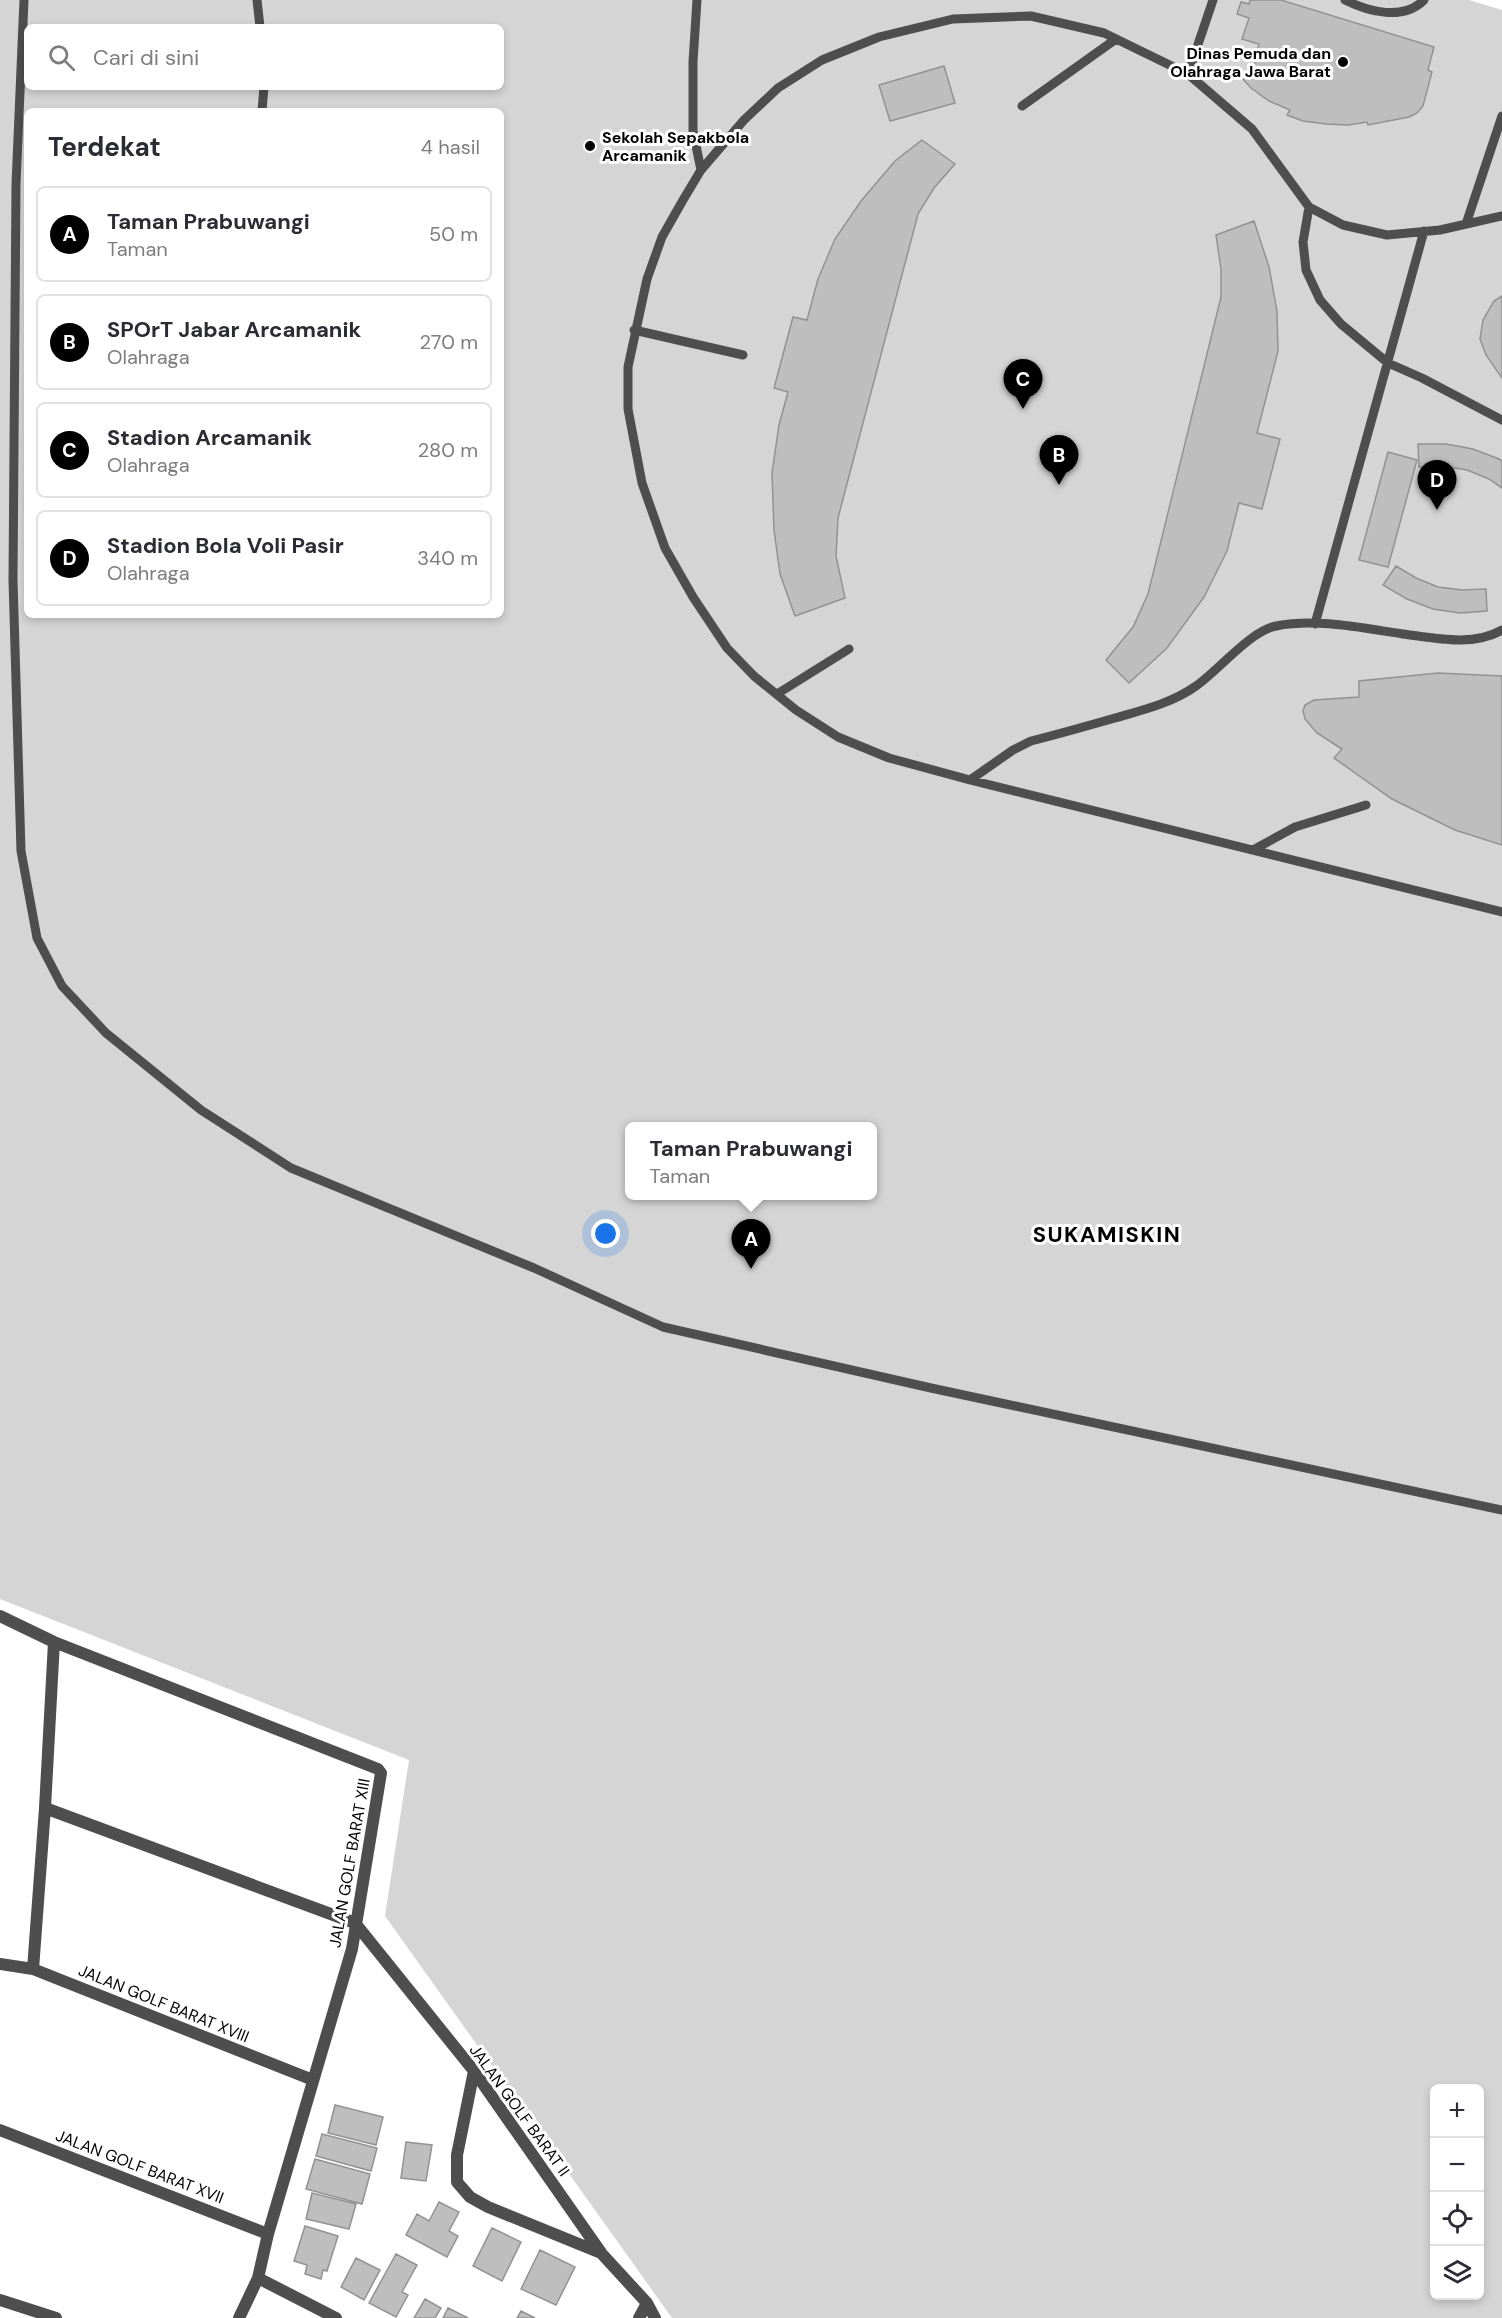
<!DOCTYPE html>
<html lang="id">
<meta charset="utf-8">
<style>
:root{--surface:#fff;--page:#f7f7f7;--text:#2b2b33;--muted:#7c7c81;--line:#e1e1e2;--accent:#000}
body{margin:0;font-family:"DM Sans",sans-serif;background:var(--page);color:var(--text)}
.controls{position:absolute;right:18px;bottom:18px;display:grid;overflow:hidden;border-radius:9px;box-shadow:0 3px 9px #0003}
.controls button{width:54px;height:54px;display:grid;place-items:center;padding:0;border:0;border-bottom:2px solid var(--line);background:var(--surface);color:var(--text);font:30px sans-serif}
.you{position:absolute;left:606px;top:1234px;width:21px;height:21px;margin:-15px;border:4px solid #fff;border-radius:50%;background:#1a73e8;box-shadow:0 0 0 9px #1a73e833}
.badge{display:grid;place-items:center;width:39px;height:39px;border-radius:50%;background:var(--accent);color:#fff;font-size:20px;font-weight:700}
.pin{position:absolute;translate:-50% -50px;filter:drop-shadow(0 2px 3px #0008)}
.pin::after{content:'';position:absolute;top:32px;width:21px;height:18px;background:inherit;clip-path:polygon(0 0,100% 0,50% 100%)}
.popup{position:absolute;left:625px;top:1122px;width:252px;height:78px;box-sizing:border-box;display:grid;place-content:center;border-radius:9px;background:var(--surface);filter:drop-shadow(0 2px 4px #0005);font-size:20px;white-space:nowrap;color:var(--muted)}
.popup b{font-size:22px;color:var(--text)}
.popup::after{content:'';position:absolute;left:50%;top:100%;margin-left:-12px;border:12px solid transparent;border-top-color:var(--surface)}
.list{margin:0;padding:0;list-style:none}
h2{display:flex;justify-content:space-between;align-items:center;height:78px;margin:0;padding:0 24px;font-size:26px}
h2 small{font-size:20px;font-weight:400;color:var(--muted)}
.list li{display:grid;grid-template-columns:39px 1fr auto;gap:18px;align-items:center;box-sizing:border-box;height:96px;margin:0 12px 12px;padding:0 12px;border:2px solid var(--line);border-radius:9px}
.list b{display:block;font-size:22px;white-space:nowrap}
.list p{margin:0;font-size:20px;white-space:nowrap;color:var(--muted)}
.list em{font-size:20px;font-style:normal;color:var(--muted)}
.icon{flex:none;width:33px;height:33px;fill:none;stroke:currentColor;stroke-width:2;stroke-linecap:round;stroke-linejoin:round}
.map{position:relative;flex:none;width:1502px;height:2318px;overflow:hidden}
.search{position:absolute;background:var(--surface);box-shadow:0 3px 9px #0003;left:24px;top:24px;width:480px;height:66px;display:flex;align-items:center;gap:15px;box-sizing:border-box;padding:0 21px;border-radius:9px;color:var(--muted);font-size:22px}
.panel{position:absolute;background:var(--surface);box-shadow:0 3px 9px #0003;left:24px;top:108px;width:480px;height:510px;border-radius:9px}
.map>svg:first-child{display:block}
.green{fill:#d5d5d5;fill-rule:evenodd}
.building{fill:#bebebe;stroke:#929292;stroke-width:1.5}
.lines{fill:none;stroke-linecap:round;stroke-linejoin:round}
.service{stroke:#4e4e4e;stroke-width:9}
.minor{stroke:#4e4e4e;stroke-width:12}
.poi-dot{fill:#000;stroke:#fff;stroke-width:2}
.labels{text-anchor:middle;stroke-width:6;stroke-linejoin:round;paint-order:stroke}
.poi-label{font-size:16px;font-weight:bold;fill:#000;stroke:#fff;text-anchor:end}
.street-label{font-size:16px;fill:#000;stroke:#fff}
.district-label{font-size:22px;font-weight:bold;letter-spacing:1.5px;fill:#000;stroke:#fff}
</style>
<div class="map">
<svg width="1502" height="2318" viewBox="0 0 1502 2318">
<rect width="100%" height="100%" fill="#fff"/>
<path class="green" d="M0,0H1469L1502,10V2318H672L385,1916L409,1760L0,1599ZM27,27H501V87H27ZM27,111H501V615H27ZM630,1126H873V1196H630ZM1434,2088H1480V2296H1434Z"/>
<path class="building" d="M1250,0H1281L1434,47L1428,70L1432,72L1423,106L1417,113L1409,117L1368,125L1367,122L1348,125L1326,124L1303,121L1287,115L1290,110L1269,101L1251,88L1242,78L1263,53L1257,51L1259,44L1242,39L1249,18L1237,14L1241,2L1249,4Z
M944,66L955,103L890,121L879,85Z
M922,140L955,164L934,188L918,214L838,518L836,556L845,598L795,616L780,574L774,530L772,473L779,425L788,392L774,388L793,317L807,320L818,279L835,239L861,201L895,161Z
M1254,221L1269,267L1277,311L1278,351L1257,433L1280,439L1262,509L1239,503L1227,551L1204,597L1167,648L1129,683L1106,660L1133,627L1148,594L1221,297V269L1216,235Z
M1502,296V378L1486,355L1480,339L1483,320L1494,301Z
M1418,444H1446L1473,449L1499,459L1502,461V488L1489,479L1467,470L1443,466L1419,467Z
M1388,452L1417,460L1388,567L1359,560Z
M1396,566L1416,578L1438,587L1462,590L1486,589L1487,611L1460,613L1433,609L1407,599L1383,585Z
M1438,673L1502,676V845L1455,830L1392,799L1334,758L1342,749L1317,733L1305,719L1303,711L1305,705L1314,700L1359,697V681Z
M335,2105L383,2117L376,2145L328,2133Z
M322,2134L377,2148L371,2171L316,2156Z
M406,2142L432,2145L426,2181L401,2178Z
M315,2159L370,2174L362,2204L306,2189Z
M312,2193L356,2204L349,2229L306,2219Z
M439,2202L459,2212L449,2231L458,2236L447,2257L406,2235L417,2214L429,2221Z
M305,2226L338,2236L327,2271L323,2270L321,2279L305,2274L307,2265L294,2261Z
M492,2228L521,2242L502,2281L473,2266Z
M540,2250L575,2267L556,2305L521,2289Z
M396,2254L417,2265L402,2292L408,2295L396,2317L369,2303Z
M356,2258L380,2270L364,2300L341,2287Z
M425,2299L441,2308L435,2318H414Z
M448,2308L468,2318H443Z
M521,2311L535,2318H517Z"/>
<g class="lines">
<path class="service" d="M24,0L16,184L13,580L21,851L37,938L62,986L106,1033L201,1110L291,1168L534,1268L663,1327L931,1388L1502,1510
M257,0L260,27
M697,0L693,62V131L701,170
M1345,0C1369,12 1403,21 1424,0
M1188,74L1213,0
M1022,106L1116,39
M262,111L264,87
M1309,207L1303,242L1306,270L1320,300L1341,324L1388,363L1422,378L1502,420
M1502,216L1440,230L1387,235L1343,225L1309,207L1252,129L1188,74L1104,33L1031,16L953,19L879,37L822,60L778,88L744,120L701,170L683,200L662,237L647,279L628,367V409L642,483L665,548L693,597L727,648L754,676L796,710L838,737L889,758L970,780L1502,912
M1466,224L1502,116
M634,330L743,355
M1315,624L1424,231
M777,694L849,649
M970,780L1013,750L1031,741C1059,734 1087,726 1115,718C1143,710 1172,703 1196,686C1218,671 1250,631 1276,626C1317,618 1362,628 1403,634C1434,638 1473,647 1502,630
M1253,850L1295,827L1366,805"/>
<path class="minor" d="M0,1616L54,1642L378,1769L381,1773L352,1949L268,2234L258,2278L239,2318
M45,1808L355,1923L474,2071L602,2254L647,2303L655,2318
M0,1964L33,1969L313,2080
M33,1969L45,1808L54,1642
M474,2071L457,2155V2182L470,2197L488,2207L601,2253
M0,2130L268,2234
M258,2278L336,2318
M0,2300L56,2318
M639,2318L647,2303"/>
</g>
<g class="poi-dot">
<circle cx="1343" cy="62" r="6"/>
<circle cx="590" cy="146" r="6"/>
</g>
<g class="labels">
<g class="poi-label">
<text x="1331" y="59">Dinas Pemuda dan<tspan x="1331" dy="18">Olahraga Jawa Barat</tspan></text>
<text x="602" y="143" text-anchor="start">Sekolah Sepakbola<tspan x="602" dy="18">Arcamanik</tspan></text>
</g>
<g class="street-label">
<text transform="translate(349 1863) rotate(-80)" y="6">JALAN GOLF BARAT XIII</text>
<text transform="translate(164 2003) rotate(22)" y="6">JALAN GOLF BARAT XVIII</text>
<text transform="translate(520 2110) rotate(54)" y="6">JALAN GOLF BARAT II</text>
<text transform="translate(140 2166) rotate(21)" y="6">JALAN GOLF BARAT XVII</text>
</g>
<g class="district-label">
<text x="1107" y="1242">SUKAMISKIN</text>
</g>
</g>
</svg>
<div class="controls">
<button>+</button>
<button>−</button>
<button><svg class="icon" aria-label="locate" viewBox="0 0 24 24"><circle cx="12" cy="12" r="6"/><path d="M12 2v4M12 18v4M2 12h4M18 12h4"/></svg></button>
<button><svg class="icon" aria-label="layers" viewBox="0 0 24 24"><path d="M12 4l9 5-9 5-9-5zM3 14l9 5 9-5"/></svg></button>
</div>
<div class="you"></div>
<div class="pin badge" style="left:751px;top:1269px">A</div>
<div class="popup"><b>Taman Prabuwangi</b>Taman</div>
<div class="pin badge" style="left:1059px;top:485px">B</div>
<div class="pin badge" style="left:1023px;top:409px">C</div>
<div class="pin badge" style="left:1437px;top:510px">D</div>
<div class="search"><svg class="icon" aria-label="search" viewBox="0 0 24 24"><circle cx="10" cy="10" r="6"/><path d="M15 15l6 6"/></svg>Cari di sini</div>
<section class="panel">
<h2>Terdekat<small>4 hasil</small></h2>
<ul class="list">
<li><span class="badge">A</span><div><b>Taman Prabuwangi</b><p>Taman</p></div><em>50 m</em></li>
<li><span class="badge">B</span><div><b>SPOrT Jabar Arcamanik</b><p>Olahraga</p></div><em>270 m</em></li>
<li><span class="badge">C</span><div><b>Stadion Arcamanik</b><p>Olahraga</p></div><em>280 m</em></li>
<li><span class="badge">D</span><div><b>Stadion Bola Voli Pasir</b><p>Olahraga</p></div><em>340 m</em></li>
</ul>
</section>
</div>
